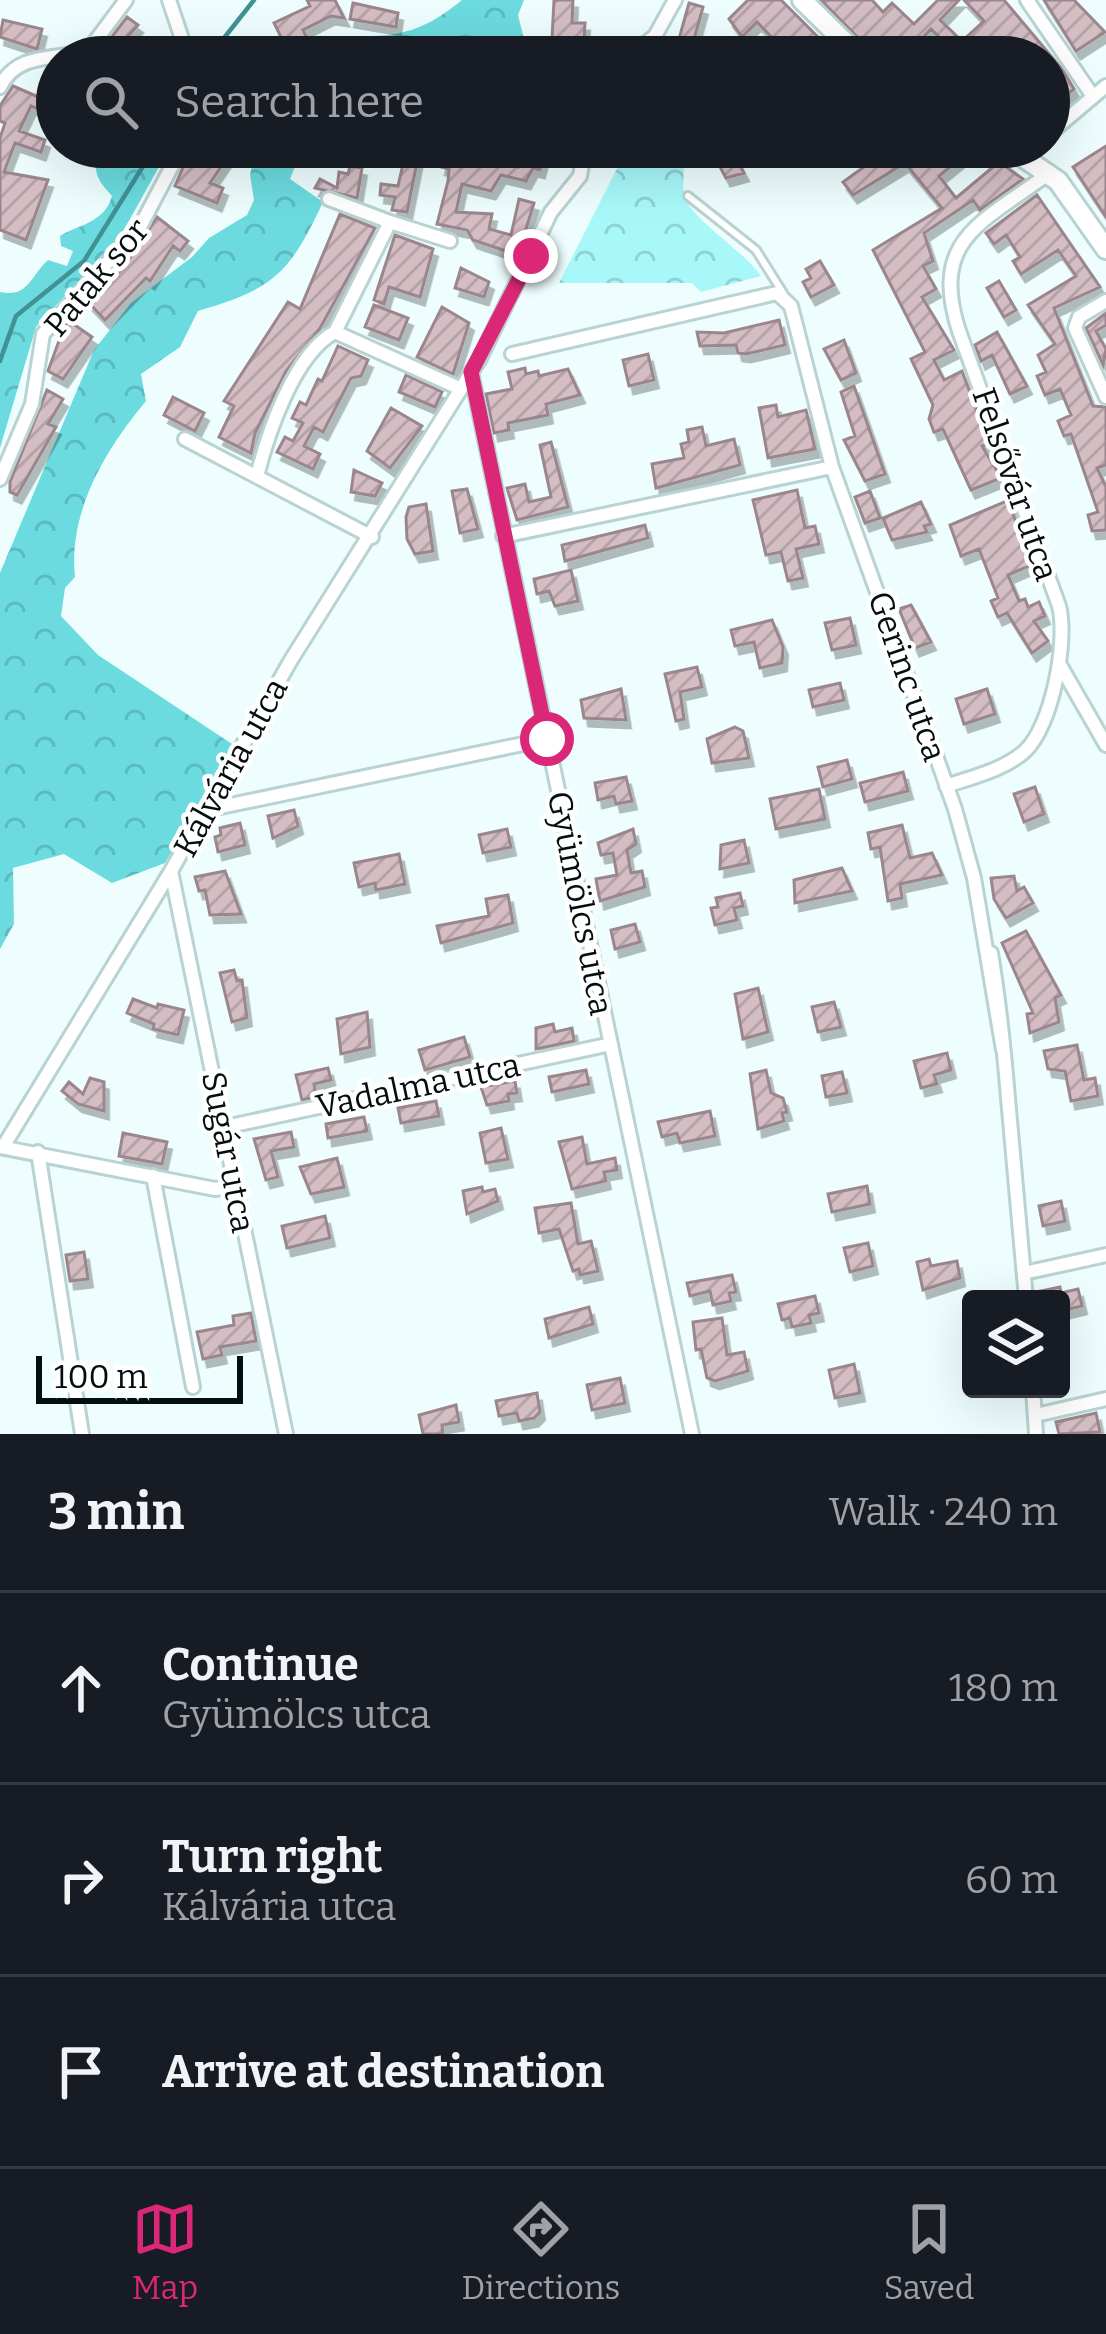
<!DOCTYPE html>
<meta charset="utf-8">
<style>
:root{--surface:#171b24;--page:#20242c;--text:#f1f3f6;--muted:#9ea1a6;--line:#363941;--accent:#db2777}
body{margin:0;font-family:Bitter,serif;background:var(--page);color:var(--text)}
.controls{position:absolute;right:36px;bottom:36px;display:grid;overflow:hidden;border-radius:12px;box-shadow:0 12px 48px #0002}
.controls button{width:108px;height:108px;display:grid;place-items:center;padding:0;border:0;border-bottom:3px solid var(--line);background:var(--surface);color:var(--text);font:60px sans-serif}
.scale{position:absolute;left:36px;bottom:30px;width:207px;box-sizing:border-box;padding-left:12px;border:6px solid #050e0e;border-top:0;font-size:33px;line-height:42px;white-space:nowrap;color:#050e0e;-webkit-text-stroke:9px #fff;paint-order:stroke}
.stop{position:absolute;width:36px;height:36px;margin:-27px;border:9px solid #db2777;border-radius:50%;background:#fff}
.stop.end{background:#db2777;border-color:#fff;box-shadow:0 3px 12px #0008}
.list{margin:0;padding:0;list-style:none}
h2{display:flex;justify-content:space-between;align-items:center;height:156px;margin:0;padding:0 48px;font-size:51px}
h2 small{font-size:39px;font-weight:400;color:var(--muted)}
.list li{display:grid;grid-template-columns:78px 1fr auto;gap:36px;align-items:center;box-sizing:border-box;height:192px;padding:0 48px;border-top:3px solid var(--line)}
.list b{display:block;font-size:45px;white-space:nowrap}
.list p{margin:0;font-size:39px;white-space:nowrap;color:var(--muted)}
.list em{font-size:39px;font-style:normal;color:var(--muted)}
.icon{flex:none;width:66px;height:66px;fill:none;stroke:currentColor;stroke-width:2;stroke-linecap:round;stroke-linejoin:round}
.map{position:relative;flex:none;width:1106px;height:1434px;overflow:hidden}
.search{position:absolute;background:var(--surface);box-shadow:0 12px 48px #0002;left:36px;right:36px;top:36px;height:132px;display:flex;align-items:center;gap:30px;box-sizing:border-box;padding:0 42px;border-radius:66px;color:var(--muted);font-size:45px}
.sheet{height:732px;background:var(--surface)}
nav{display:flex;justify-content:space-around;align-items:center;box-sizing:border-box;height:168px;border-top:3px solid var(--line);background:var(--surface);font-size:33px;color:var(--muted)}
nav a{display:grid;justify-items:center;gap:6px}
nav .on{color:var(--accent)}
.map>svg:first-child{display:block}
.forest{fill:url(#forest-crowns)}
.park{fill:url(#park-crowns)}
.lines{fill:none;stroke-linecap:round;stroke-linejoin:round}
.stream{stroke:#409295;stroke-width:4.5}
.building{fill:url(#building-hatch);stroke:#9c868d;stroke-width:3;filter:url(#shadow)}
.lane-casing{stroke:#b9d3d3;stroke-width:12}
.street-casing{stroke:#b9d3d3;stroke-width:18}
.secondary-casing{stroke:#b9d3d3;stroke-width:24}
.lane{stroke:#fff;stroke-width:6}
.street{stroke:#fff;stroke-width:12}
.secondary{stroke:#fff;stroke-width:18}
.route{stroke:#db2777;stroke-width:15}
.labels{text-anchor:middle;stroke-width:9;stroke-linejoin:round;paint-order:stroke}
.street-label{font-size:33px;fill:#050e0e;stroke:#fff}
</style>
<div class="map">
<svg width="1106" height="1434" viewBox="0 0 1106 1434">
<defs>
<pattern id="forest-crowns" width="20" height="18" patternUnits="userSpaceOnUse" patternTransform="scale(3)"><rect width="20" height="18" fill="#6bdbdf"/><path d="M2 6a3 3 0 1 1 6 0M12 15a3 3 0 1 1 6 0" fill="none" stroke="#5bbbbe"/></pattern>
<pattern id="park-crowns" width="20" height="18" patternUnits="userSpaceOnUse" patternTransform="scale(3)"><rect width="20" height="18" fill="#a8f8fa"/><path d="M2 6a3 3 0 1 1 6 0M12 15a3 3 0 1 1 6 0" fill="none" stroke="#8fd3d5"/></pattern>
<pattern id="building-hatch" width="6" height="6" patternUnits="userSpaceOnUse" patternTransform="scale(3)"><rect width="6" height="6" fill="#d4bec4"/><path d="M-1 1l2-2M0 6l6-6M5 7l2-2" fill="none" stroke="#b4a2a7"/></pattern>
<filter id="shadow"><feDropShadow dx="4.5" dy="8" stdDeviation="0" flood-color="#0004"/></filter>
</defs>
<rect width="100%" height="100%" fill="#eefefe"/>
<path class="forest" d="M462,0H524L518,15L524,39L551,55L576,57H314L324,37C386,35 411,42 462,0Z
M115,147H170L120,237L36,327L0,448V292C29,298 30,276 48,260L67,266L73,251L61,246L60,236C77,225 105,223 112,196C100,182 92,175 98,155Z
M256,147H303L290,179L323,202C290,273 274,289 198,311L180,347L141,374L146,401C106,449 68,511 75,577L65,588L61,616L98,655L235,746L165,863L112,883L64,854L13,868L14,924L0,949V573L94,350L131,303L192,257L209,238L247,215L254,200L250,175Z"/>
<path class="park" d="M628,147H686C685,163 681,182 685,197C691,219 744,251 761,276L701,292L692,283H559Z"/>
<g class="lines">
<path class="stream" d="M209,57L254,0
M0,361L16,316L84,261L155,147"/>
</g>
<path class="building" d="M307,0H335L344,18L331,16L303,30L307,38L270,56L283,41L274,23L310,6Z
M554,0H573L572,23H585L584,41L552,39Z
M748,0H781L838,57H812L802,46L789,57H775L770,51L778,44L757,22L742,37L729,19Z
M821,0H872L883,12L892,3L914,24L938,0H959L940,20L962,41L984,21L964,0H1004L1062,69L1074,89L1049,108V57H944L951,49L931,29L905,57H877Z
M1044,0H1074L1105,32L1076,51Z
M353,3L398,13L396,27L350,19Z
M689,3L703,7L691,50L677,46Z
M127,17L138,25L109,57L101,51Z
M3,20L42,29L37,49L0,37Z
M13,86L57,105V118L31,106L19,131L45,140L41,152L15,143L4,172L48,180L26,240L0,230V138L5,123L0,121V106Z
M1106,146V217L1073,167Z
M192,147L231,152L210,183L223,188L217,203L175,186Z
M397,147H420L407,212L392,210L395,197L380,195L381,184L398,186L403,164L395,156Z
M454,147L518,167L523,147H546L540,170L533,168L526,181L501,175L491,191L462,184L456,212L492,214L489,229L511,235L519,199L534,203L518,255L473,240L467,230L437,224L448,181L449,169L441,167L444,154L450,155Z
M717,147H730L744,173L726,178L711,150Z
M876,147H962L967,153L939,176L956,198L999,162L1023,179L980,210L973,200L924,233L933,261L923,266L936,289L922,297L954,350L934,360L944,380L962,371L989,444L982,446L1001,478L971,490L943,429L934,432L929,419L933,405L911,359L925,352L873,250L942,208L905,163L853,195L843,182L882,154Z
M350,166L362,168L357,198L315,188L320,179L337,188L339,172L348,174Z
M1037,195L1100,287L1054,308L1093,406L1106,407V465L1097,468L1106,487V530L1092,531L1088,515L1098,512L1071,434L1064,436L1058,421L1071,415L1060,389L1045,395L1037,376L1046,372L1038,355L1055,344L1028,305L1076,276L1058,250L1021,274L1013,261L1020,257L1006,235L994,244L986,233Z
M340,214L375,228L319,330L286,371L255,433L251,453L219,437L234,406L224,401L288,302L300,309Z
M157,217L188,241L180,251L173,246L150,281L146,278L105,320L89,303L124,267Z
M395,235L433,249L420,297L389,287L384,304L374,300Z
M820,261L834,285L811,297L803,282L811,278L806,269Z
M461,268L489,282L484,297L455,288Z
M999,281L1016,310L1004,317L987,288Z
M374,305L408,318L399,340L365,327Z
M442,307L469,323L453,374L417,357Z
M1106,313V325L1096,331L1106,349L1103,365L1086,328Z
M779,320L785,345L746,354L738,353L736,345L700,346L697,332L724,333Z
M69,321L92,337L63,379L48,371L60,338L57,335Z
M997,332L1027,386L1010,394L992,355L981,361L975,345Z
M844,340L856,373L841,380L824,349Z
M338,346L368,360L361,376L351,378L323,432L314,427L304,446L320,454L313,469L277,452L285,437L293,441L303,423L292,418L300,402L306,405L318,379L322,381Z
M648,354L654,380L629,386L623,360Z
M525,368L526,374L538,371L539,376L568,369L580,395L546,404L548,415L508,423L509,430L494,433L486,394L512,389L508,372Z
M406,375L442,392L435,407L399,392Z
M854,386L885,474L865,481L844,440L855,436L841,392Z
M47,390L63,399L48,424L56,427L17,495L10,492V482Z
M173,397L204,413L195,431L164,415Z
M776,405L778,417L806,410L815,449L768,458L759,408Z
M391,408L422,426L390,468L367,451Z
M702,427L706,446L734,439L740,465L656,488L652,464L684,458L681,444L689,442L687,430Z
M551,442L568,507L517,520L507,488L525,484L529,502L551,497L540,445Z
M354,470L382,483L375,496L351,492Z
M467,489L478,529L460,533L452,491Z
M797,490L805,528L815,526L819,544L796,549L803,578L788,581L781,552L766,555L753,500Z
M870,491L880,518L865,523L855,497Z
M1009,500L1029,566L1008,575L1019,601L1025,599L1028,607L1039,602L1045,616L1034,621L1048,641L1032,653L1007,613L998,617L991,601L998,598L979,549L961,556L950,525Z
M921,502L931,524L924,526L927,532L892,540L883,518Z
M426,504L433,551L415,554L407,539L406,517L409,507Z
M645,525L648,538L565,561L562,545Z
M571,570L578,601L555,606L549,591L537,594L534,579Z
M911,605L931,642L915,648L899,609Z
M850,618L856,645L832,650L825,623Z
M772,620L783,647L782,663L760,668L754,642L735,646L731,630Z
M697,667L702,687L680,692L684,719L676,721L665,674Z
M840,683L844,700L813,707L809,690Z
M621,689L626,720L584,718L581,700Z
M987,689L995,714L964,724L956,699Z
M735,727L743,731L749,758L712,763L707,739Z
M847,760L852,779L823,787L818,767Z
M903,772L908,791L865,802L860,783Z
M626,777L632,801L616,804L614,796L598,800L595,783Z
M1035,787L1044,814L1024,822L1014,794Z
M819,789L825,819L776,829L770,799Z
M294,810L298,826L273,838L268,816Z
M240,823L245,845L218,852L215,837L221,835L220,828Z
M902,825L910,858L932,853L942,875L900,884L902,898L888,901L880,847L871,849L868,833Z
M507,829L511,847L483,853L479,835Z
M633,829L636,844L627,850L631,873L642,871L645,887L600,901L596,879L617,875L613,853L601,855L598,843Z
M744,840L749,863L720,869L721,845Z
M399,854L405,884L376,890L375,883L359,887L354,863Z
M842,868L852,891L795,903L794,880Z
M225,871L241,914L210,915L205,890L199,891L195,877Z
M1014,876L1017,891L1024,887L1033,903L1006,918L994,899L991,878Z
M740,893L743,906L734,908L737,920L715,925L711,908L718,907L716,898Z
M508,895L513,923L441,943L437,926L489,916L486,899Z
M635,924L640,942L615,949L611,930Z
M1026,931L1061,995L1055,998L1059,1022L1030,1033L1027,1014L1033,1013L1002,943Z
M234,970L237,981L242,980L247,1018L232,1022L220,973Z
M758,988L768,1032L743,1039L735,994Z
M133,999L157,1008L158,1004L184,1010L178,1035L153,1029L154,1024L127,1013Z
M834,1002L841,1027L818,1032L812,1007Z
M367,1012L370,1047L341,1054L337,1019Z
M553,1024L555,1032L572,1028L574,1041L536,1049V1028Z
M464,1037L470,1057L425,1070L419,1050Z
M1077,1045L1084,1080L1095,1078L1098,1096L1071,1101L1065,1071L1048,1069L1044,1051Z
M947,1053L951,1070L934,1075L937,1084L921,1088L914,1061Z
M328,1068L331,1080L314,1084L316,1097L302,1100L296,1075Z
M586,1070L589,1084L552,1092L549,1077Z
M766,1070L771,1093L783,1098L787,1112L782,1113L784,1121L758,1129L750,1074Z
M842,1072L847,1093L826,1097L822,1076Z
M90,1078L104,1082V1111L78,1104L62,1091L69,1082L83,1094Z
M515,1081L517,1093L508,1094L509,1101L487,1105L481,1087Z
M436,1101L439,1116L401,1123L398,1108Z
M710,1111L715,1136L680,1143L677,1133L662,1137L658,1122Z
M364,1117L367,1131L328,1138L326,1124Z
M501,1128L508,1159L486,1163L480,1133Z
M291,1132L294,1147L271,1151L278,1177L266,1180L254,1139Z
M123,1133L167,1142L162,1164L119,1156Z
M582,1137L587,1164L615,1158L617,1170L604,1172L606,1181L572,1189L559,1142Z
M337,1158L344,1187L311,1194L300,1167Z
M867,1186L870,1204L832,1212L828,1194Z
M482,1187L483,1192L495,1189L498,1201L467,1214L463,1191Z
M1061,1201L1065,1221L1043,1226L1039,1206Z
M571,1203L578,1244L591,1241L598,1271L580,1275L579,1269L573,1271L559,1229L539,1233L535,1208Z
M325,1216L330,1238L287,1248L282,1226Z
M868,1243L873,1266L850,1272L844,1248Z
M84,1252L88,1279L70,1281L66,1255Z
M929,1259L931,1266L957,1261L960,1278L923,1290L917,1262Z
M732,1275L736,1292L729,1293L731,1301L713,1305L710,1291L690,1296L687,1283Z
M1060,1287L1061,1293L1078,1289L1082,1306L1061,1311V1299H1036V1292Z
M815,1296L819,1313L809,1315L811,1323L792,1327L790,1318L782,1320L778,1304Z
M589,1307L593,1324L549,1338L545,1319Z
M251,1313L256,1341L220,1347L222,1355L203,1359L197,1332L234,1325L233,1316Z
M722,1318L727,1355L744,1352L748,1371L715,1381L707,1378L701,1349L696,1350L693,1322Z
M854,1364L860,1393L835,1398L829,1370Z
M620,1378L625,1403L592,1410L587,1385Z
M537,1393L540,1412L534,1418L519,1421L517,1413L499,1416L496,1401Z
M456,1405L459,1422L442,1425L443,1434H423L419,1415Z
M1096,1413L1100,1432L1059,1434L1056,1422Z"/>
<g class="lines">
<defs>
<path id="lane" d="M688,196L756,250L783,293"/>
<path id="street" d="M169,0L188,57
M1027,0L1092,95
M628,57L655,36L675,0
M0,87C17,52 54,60 88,51L126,0
M1049,134L1106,86
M390,222L450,241
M1106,301L1079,317L1075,328L1106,397
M335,332L459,388
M512,354L777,293L791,306L832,467L955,809L974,878L1003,1050L991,953C999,1001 1004,1049 1008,1098L1026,1299
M471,372L692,1434
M185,439L372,537
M257,476C268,433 294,354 335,332L390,222L329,199
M0,479L32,404L43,334L141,225L182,147
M503,536L832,467
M1060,665L1106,745
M946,786C972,777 1004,770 1025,751C1052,726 1068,641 1059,606L959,331C929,238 983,223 1049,173
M206,810L547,739
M171,871L286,1434
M225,1127L611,1044
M0,1147L215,1189L235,1186
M3,1147L171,871L291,660L479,360L551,212L580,176L585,147
M38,1152L82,1434
M153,1176L193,1387
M1024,1273L1106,1255
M1033,1389L1036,1434
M1036,1415L1106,1399"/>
<path id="secondary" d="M802,0L860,57
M1008,147L1058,181L1106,249"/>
</defs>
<use href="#lane" class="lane-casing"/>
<use href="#street" class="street-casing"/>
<use href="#secondary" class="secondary-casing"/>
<use href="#lane" class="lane"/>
<use href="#street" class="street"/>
<use href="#secondary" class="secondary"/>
</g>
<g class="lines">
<path class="route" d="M531,256L471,372L547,739"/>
</g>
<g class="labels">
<g class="street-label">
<text transform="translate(96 277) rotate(-50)" y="12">Patak sor</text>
<text transform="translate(1016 484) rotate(71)" y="12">Felsővár utca</text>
<text transform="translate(908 676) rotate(71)" y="12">Gerinc utca</text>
<text transform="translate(230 767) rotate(-61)" y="12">Kálvária utca</text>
<text transform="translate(581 903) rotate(79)" y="12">Gyümölcs utca</text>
<text transform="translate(418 1085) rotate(-12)" y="12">Vadalma utca</text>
<text transform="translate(229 1152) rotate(79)" y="12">Sugár utca</text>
</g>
</g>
</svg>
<div class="controls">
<button><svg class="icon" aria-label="layers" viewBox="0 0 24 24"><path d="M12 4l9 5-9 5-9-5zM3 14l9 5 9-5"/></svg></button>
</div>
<div class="scale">100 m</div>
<div class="stop" style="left:547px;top:739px"></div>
<div class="stop end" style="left:531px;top:256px"></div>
<div class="search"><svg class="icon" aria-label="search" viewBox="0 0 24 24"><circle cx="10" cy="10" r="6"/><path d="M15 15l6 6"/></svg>Search here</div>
</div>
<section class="sheet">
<h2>3 min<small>Walk · 240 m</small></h2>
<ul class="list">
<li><svg class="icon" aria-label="ahead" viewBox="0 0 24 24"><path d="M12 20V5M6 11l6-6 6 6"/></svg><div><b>Continue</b><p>Gyümölcs utca</p></div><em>180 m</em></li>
<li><svg class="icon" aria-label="right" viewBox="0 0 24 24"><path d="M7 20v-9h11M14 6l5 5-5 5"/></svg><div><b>Turn right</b><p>Kálvária utca</p></div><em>60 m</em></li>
<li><svg class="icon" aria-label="arrive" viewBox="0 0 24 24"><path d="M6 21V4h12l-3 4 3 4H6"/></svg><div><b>Arrive at destination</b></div></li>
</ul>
</section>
<nav>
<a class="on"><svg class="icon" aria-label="map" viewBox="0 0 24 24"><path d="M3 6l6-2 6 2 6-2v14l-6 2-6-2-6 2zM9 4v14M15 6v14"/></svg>Map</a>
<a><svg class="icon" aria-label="directions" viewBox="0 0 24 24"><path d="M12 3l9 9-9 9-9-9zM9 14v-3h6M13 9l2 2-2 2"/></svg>Directions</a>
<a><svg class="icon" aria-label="saved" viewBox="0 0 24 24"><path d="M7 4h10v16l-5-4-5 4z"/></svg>Saved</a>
</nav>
